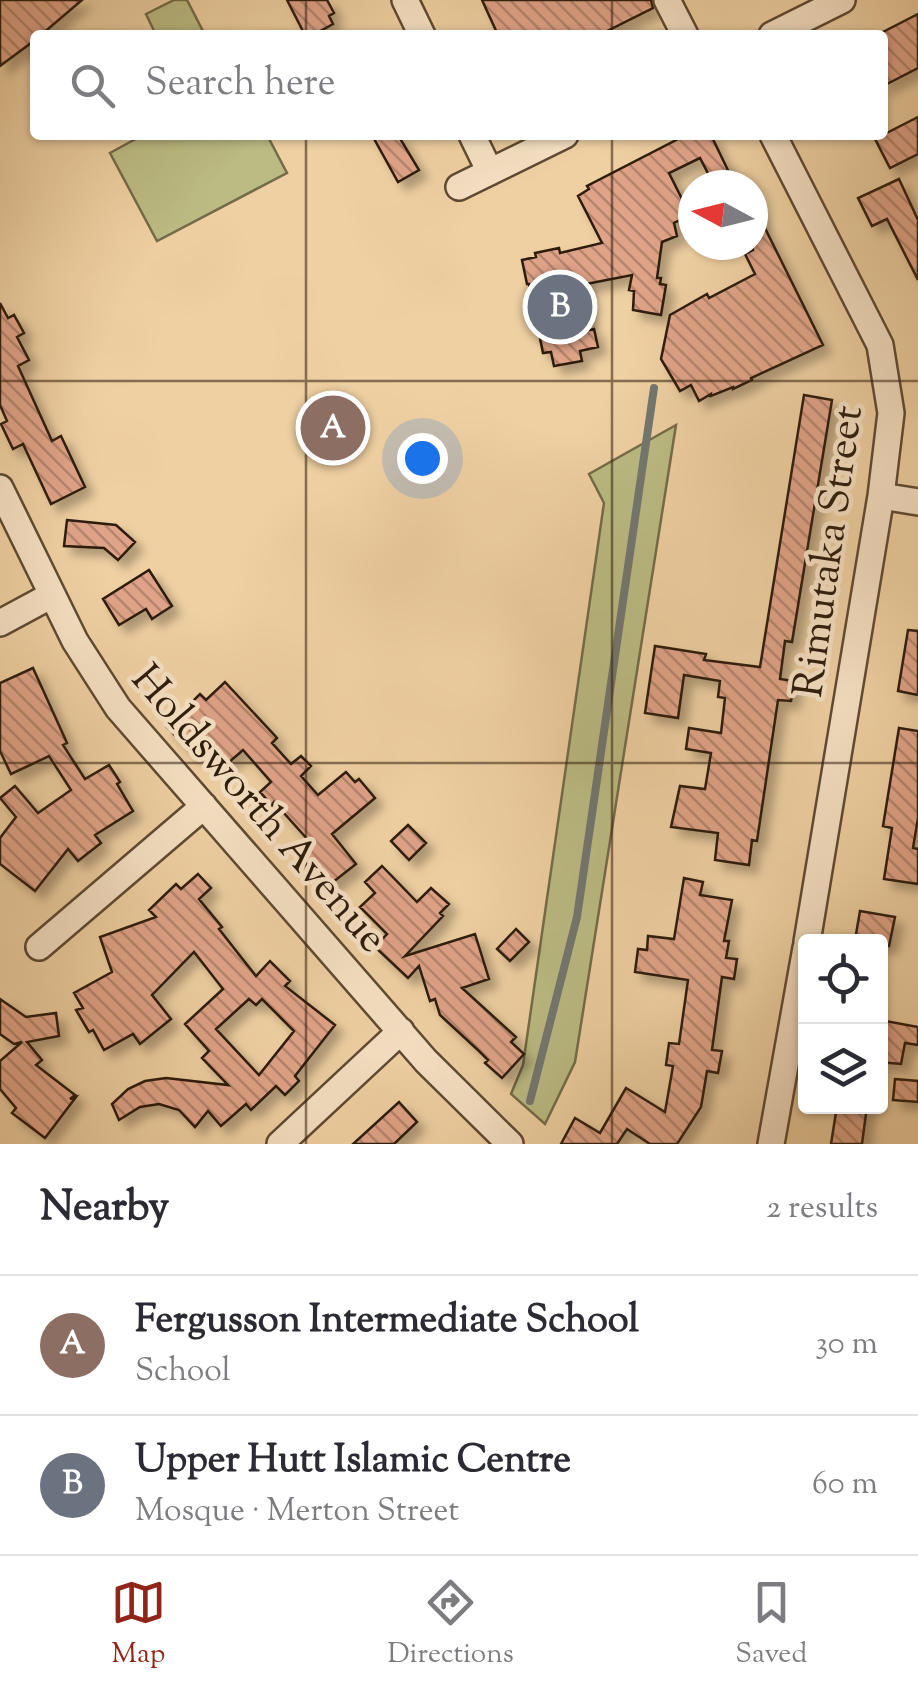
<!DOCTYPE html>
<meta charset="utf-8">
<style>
:root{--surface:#fff;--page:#f2f2f3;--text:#2b2b33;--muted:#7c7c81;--line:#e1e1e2;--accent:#8f2418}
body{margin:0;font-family:"Sorts Mill Goudy",serif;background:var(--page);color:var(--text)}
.controls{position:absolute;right:30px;bottom:30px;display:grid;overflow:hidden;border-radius:10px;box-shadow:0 2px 8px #0004}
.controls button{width:90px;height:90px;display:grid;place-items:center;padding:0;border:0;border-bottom:2px solid var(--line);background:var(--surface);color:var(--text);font:50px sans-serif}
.compass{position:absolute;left:678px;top:170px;width:90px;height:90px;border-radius:50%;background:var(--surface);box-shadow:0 2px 8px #0004;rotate:277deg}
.you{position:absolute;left:422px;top:458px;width:35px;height:35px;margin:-25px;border:8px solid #fff;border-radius:50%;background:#1a73e8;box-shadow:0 0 0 15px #1a73e833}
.badge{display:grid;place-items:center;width:65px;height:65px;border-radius:50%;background:var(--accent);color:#fff;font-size:32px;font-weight:700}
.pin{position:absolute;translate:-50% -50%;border:5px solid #fff;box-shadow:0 2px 10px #0006}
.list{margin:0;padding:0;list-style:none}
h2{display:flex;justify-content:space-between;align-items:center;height:130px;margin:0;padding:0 40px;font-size:42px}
h2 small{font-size:32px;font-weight:400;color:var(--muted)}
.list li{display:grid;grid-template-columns:65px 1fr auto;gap:30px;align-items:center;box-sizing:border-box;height:140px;padding:0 40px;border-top:2px solid var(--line)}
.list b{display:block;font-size:38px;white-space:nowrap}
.list p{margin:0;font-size:32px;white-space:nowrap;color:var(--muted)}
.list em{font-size:32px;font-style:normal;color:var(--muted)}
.icon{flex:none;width:55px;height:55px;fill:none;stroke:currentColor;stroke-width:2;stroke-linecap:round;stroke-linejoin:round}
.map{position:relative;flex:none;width:918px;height:1144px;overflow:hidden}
.search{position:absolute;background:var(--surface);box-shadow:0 2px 8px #0004;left:30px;right:30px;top:30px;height:110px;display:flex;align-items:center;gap:25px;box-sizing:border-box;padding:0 35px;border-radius:10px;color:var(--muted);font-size:38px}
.sheet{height:410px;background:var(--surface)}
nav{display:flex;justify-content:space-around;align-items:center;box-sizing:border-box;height:140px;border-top:2px solid var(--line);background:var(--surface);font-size:28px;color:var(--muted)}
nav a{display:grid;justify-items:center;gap:5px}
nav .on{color:var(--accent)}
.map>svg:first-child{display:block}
.green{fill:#bbbb83;stroke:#746c48;stroke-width:2.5}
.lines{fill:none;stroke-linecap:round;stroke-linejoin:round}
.stream{stroke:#727770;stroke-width:8}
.building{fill:url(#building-back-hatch);stroke:#2d1c0c;stroke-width:2.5;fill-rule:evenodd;filter:url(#shadow)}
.minor-casing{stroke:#5e4932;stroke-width:30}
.minor{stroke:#f5e0c3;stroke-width:25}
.grid{fill:none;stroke:#2d1c0c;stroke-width:2.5;stroke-opacity:0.55}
.labels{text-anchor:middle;stroke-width:9;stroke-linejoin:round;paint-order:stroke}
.street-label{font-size:42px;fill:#2d1c0c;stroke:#f5e0c3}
</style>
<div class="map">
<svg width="918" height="1144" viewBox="0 0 918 1144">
<defs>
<pattern id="building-back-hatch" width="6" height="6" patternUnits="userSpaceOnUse" patternTransform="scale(2.5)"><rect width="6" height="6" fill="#dfa387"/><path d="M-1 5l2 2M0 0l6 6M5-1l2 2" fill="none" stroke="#b5846d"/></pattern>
<filter id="shadow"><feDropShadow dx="8" dy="8" stdDeviation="5" flood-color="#0004"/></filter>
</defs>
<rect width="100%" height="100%" fill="#efd0a2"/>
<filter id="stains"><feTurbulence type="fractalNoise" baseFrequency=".002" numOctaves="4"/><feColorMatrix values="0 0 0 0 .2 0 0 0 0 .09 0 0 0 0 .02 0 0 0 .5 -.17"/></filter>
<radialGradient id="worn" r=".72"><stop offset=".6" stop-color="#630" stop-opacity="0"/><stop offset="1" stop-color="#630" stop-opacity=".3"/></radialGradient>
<path class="green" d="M174,0H187L205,35H156L146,14Z
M143,135H267L287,173L157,241L110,153Z
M676,425L575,1062L545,1124L511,1094L523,1065L604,503L589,474Z"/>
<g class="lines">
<path class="stream" d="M530,1101L577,917L654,388"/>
</g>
<path class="building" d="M0,0H82L41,35H35V40L0,66Z
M287,0H327L334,13L329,16L333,24L313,35H305Z
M482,0H651L653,8L599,35H498Z
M918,14V68L883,86V32Z
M918,117V154L890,168L875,139Z
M372,135H398L419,170L398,182Z
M686,135H711L735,185H714L700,158L669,173L690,215L674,223L677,236L662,242L657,278H661L660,284L666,285L661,315L633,310L634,291L629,290L632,275L581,285L590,330L594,329L598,347L580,351L582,361L554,366L551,352L543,353L529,284H527L522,260L536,257L535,253L559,248L560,253L602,243L578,196L589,189L587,186Z
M899,179L918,220V280L887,219L872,226L858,198Z
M753,204L823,345L751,378L752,380L733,389V387L711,396V394L699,401L691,385L680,391L661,359L670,315L707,294L709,298L755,274L745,254L753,250Z
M0,303L8,318L14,315L24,333L17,337L29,360L18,366L52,441L61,436L85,487L51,504L23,444L13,449L1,424L7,421L0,405Z
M804,395L832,400L792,642L785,641L780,679L794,681L791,701L778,700L757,841L752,840L749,865L715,860L718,833L671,827L680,786L705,789L711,753L686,749L689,728L721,733L725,698L718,697L720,681L684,675L678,718L645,713L655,646L706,654L704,660L760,667Z
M67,520L116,525L135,542L118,560L104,548L64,546Z
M149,570L172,606L152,619L146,609L119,625L103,599Z
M908,630L918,631V695L898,691Z
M33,668L67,743L63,745L85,779L109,765L120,782L117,784L133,811L95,835L101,843L78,861L68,849L35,891L0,864V838L16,817L0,798L15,786L38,813L71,790L49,756L11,774L0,751V683Z
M225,682L277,738L272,743L291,764L301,756L311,766L301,776L318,795L346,772L355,782L359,779L375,798L332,834L356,864L328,886L320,876L317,878L296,851L309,841L274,802L272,805L260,792L271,782L243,750L227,764L208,742L194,755L167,727L200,694L206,700Z
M899,728L918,731V818L913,848L918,849V884L884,879L892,828L883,826Z
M408,825L426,843L409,860L391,841Z
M382,866L417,902L431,888L449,904L440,913L443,916L405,956L475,934L489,979L462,988L516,1037L511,1042L524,1054L502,1078L485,1063L488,1060L479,1051L440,1015L435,999L430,1001L419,966L408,978L375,947L387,934L360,907L375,893L365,882Z
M198,874L211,888L199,899L222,927L219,929L256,976L270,961L290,981L285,986L335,1025L295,1076L299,1081L285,1095L276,1086L251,1110L246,1104L221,1126L208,1111L195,1127L179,1110L159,1104L140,1107L119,1120L112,1104L128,1089L145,1081L166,1078L228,1085L202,1058L209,1051L185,1024L223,989L194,952L152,995L171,1019L140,1044L133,1034L104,1050L93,1030L89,1032L76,1010L83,1008L74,993L112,972L100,937L156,917L149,910L176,884L181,889ZM249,999L256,1005L262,999L294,1031L259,1075L216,1029Z
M684,878L703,882L700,895L732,900L724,941H729L726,958L737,959L734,979L722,977L712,1050L722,1051L718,1073L707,1071L701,1107L677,1144H650L627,1129L617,1144H561L575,1118L600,1133L626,1088L665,1112L673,1066L666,1065L669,1043L679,1044L688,980L635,972L638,949L647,950L648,936L674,939Z
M860,911L895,917L889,946L880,944V942L855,940Z
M516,929L529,942L510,961L497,949Z
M0,999L26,1017L56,1013L59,1036L27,1042L42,1060L36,1065L75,1095L70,1099L76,1097L45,1138L12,1113L16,1108L0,1089V1061L22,1042L14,1044L0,1034Z
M880,1020L918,1027V1045L905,1043L901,1064L880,1062Z
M895,1079L918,1081V1102L893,1100Z
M399,1102L417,1122L394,1144H353Z
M837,1106H867L862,1144H831Z"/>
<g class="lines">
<defs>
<path id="minor" d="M405,0L422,35
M667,0L685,35
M772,35L842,0
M472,135L490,172
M773,135L880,345L891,413L881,496L807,942
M459,187L565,135
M0,488L75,641L118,708L426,1061L510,1144
M881,496L918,502
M0,623L52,595
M39,947L204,806
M280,1144L401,1031
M771,1144L806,948"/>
</defs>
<use href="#minor" class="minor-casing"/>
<use href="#minor" class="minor"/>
</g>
<path class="grid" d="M306,0V35M612,0V35M306,135V1144M612,135V1144M0,381H918M0,763H918"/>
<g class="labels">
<g class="street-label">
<text transform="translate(826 551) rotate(-82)" y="15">Rimutaka Street</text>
<text transform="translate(261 807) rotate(49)" y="15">Holdsworth Avenue</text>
</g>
</g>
<rect width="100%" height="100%" filter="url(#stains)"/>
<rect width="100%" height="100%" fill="url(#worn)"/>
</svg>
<div class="controls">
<button><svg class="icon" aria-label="locate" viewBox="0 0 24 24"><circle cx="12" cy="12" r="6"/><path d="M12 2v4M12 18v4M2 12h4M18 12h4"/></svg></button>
<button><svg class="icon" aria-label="layers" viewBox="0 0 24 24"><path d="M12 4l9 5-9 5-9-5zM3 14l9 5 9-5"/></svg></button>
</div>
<svg class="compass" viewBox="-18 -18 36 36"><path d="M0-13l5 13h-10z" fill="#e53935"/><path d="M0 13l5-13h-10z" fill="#7c7c81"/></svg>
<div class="you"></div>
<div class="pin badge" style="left:333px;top:428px;background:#8d6e63">A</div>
<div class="pin badge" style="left:560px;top:307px;background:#6b7280">B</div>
<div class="search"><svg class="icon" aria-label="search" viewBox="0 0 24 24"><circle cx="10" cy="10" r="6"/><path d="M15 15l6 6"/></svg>Search here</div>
</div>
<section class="sheet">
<h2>Nearby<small>2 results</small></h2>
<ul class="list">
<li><span class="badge" style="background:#8d6e63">A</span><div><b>Fergusson Intermediate School</b><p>School</p></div><em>30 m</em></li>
<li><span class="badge" style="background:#6b7280">B</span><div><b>Upper Hutt Islamic Centre</b><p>Mosque · Merton Street</p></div><em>60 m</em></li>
</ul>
</section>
<nav>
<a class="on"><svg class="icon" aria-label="map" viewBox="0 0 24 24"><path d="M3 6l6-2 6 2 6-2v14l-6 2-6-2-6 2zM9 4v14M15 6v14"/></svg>Map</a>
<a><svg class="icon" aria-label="directions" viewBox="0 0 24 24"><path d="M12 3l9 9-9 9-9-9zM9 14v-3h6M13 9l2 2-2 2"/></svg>Directions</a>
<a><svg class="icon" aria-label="saved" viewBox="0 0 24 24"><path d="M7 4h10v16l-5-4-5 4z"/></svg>Saved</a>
</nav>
